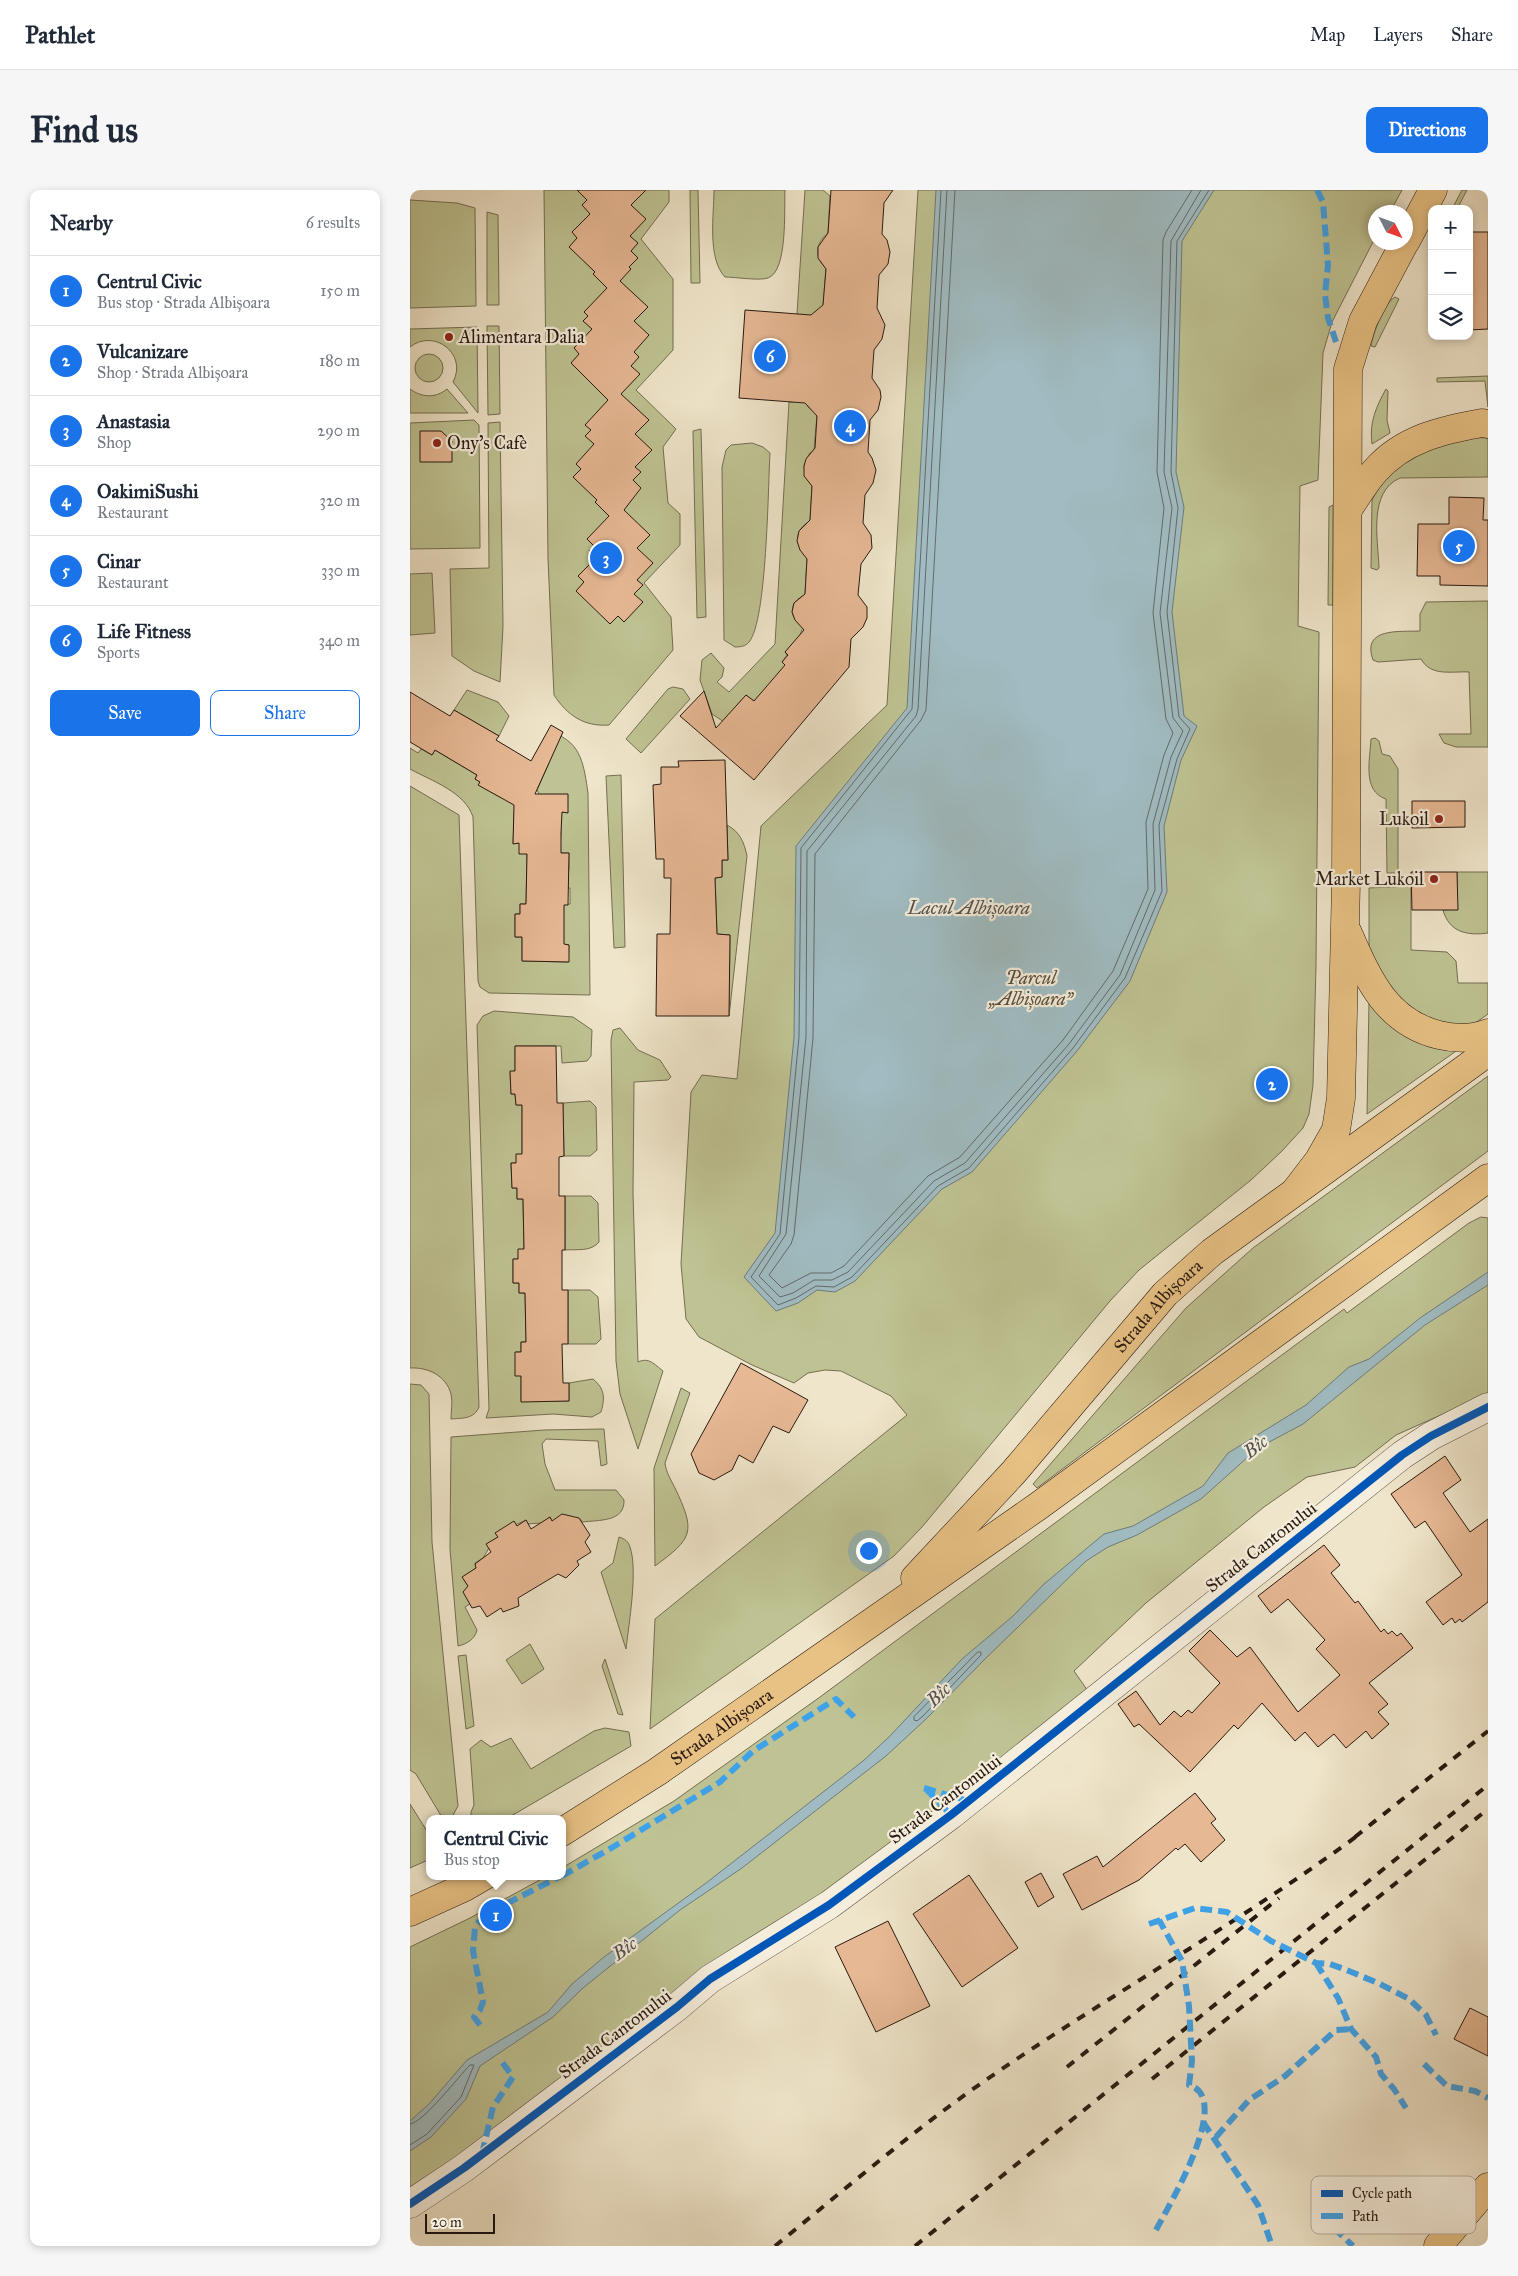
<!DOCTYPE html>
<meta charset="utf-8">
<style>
:root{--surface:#fff;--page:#f6f6f7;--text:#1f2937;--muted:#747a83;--line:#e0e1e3;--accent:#1a73e8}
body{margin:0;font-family:"IM FELL Great Primer",serif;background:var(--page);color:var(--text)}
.controls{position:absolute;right:15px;top:15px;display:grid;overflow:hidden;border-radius:10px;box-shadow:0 2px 8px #0003}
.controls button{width:45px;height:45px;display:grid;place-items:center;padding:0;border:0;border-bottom:1px solid var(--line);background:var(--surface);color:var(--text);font:25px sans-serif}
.compass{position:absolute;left:958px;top:15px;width:45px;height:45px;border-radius:50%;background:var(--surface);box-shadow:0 2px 8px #0003;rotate:132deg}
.scale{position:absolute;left:15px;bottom:12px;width:70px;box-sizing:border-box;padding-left:5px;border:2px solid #291910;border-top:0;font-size:14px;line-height:18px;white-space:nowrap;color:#291910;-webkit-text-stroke:4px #f5eedd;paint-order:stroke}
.you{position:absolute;left:458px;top:1360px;width:18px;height:18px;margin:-12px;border:4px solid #fff;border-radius:50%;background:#1a73e8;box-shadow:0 0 0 8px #1a73e833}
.badge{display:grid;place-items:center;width:32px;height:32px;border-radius:50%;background:var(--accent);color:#fff;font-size:16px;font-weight:700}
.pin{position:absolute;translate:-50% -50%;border:2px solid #fff;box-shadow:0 1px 5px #0006}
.popup{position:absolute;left:16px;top:1625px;width:140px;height:65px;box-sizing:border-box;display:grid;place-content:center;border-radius:10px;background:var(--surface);filter:drop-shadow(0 1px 4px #0005);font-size:16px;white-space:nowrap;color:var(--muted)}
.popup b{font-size:19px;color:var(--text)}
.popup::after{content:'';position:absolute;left:50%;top:100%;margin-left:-10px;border:10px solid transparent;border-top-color:var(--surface)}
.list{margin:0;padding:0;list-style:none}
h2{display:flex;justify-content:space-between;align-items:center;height:65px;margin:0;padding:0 20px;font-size:21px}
h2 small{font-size:16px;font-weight:400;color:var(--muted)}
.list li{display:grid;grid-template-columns:32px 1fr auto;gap:15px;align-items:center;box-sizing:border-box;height:70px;padding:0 20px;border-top:1px solid var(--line)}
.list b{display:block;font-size:19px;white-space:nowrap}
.list p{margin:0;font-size:16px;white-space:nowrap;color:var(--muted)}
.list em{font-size:16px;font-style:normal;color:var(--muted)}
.actions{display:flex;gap:10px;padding:15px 20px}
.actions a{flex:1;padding:11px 0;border:1px solid var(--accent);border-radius:10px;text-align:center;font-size:18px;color:var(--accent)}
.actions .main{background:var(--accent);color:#fff}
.icon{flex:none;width:28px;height:28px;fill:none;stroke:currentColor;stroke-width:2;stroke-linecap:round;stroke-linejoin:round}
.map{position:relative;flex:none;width:1078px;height:2056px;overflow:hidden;border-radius:10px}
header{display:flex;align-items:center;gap:30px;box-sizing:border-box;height:70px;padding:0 25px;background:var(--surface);border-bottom:1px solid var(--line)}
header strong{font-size:24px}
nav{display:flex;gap:28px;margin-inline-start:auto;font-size:18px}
.intro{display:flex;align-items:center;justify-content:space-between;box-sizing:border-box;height:120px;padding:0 30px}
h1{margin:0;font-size:35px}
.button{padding:12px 22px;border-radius:10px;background:var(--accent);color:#fff;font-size:18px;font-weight:700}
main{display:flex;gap:30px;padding:0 30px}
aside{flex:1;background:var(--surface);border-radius:10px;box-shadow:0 2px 8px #0003}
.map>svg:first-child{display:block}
.green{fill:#bfc393;stroke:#746e52}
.water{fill:#a0bcc2;stroke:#707b7b}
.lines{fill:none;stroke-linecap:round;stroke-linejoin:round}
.shore{stroke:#646a69;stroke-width:1}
.building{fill:#e6b894;stroke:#291910}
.minor-casing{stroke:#5a4c3e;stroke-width:29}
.major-casing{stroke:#291910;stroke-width:29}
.minor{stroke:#f5eedd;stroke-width:28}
.major{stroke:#e8c285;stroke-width:28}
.rail{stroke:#291910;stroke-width:4;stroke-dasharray:9 9;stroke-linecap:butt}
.quiet{stroke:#3ea2ea;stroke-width:6;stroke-dasharray:12 6;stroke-linecap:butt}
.cycleway-casing{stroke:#f5eedd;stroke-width:11}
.cycleway{stroke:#0057b8;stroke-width:8}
.poi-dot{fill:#8f2418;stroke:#f5eedd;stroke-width:2}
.labels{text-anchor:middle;stroke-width:4.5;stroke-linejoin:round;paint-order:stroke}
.poi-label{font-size:18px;fill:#291910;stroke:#f5eedd;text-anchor:start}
.park-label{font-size:18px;font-style:italic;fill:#564c37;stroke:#f5eedd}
.street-label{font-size:18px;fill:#291910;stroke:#f5eedd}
.water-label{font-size:19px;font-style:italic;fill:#53524e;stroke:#f5eedd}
.key{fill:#f5eedd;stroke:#b8aea0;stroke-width:1}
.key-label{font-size:14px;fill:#291910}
</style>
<header>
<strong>Pathlet</strong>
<nav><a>Map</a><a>Layers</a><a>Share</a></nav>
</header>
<div class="intro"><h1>Find us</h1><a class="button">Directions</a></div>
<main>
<aside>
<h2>Nearby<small>6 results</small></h2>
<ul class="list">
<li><span class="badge">1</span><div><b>Centrul Civic</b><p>Bus stop · Strada Albișoara</p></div><em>150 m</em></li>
<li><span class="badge">2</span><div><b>Vulcanizare</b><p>Shop · Strada Albișoara</p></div><em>180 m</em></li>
<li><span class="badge">3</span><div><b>Anastasia</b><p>Shop</p></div><em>290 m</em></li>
<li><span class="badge">4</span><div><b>OakimiSushi</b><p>Restaurant</p></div><em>320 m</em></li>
<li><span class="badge">5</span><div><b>Cinar</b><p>Restaurant</p></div><em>330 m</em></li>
<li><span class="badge">6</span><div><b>Life Fitness</b><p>Sports</p></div><em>340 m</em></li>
</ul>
<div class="actions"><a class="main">Save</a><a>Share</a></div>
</aside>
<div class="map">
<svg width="1078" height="2056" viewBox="0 0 1078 2056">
<rect width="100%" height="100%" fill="#efe5ca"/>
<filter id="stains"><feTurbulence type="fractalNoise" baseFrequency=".004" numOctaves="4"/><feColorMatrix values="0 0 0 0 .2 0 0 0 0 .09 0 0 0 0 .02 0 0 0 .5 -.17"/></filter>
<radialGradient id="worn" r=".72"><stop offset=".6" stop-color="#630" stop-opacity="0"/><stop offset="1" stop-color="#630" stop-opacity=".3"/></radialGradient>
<path class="green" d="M134,0H259V12L231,49L263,89V160L226,200L266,239L253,257L258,313L270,324V355L234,393L261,427L263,460L199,535C174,537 157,525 144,505L138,369Z
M280,0H288L290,93H281Z
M304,0H375C374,19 378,81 358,88C349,91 325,87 315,87C297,68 304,25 304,0Z
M395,0H413L420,6L418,43C405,53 404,68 416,78L413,116L404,125L396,212L398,217L407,224L404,260L399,264L394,276L395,286L402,296L400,331C383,340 385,356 397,367L395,405C379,411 378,428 393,437L387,453L385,451L375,462L377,465L372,472L376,476L344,511L336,505L327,515L320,536L302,524L290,490L292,470L301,463L314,478L312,487L307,492L319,502L365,454L379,212H384L391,125L387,124Z
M508,0H992L980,22H966L965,48L922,132L913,163L908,290L890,296L888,436L909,442L906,775L903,895L899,924L893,938L871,962L841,990L729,1080L700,1111L512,1337L484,1366L240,1539L245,1429L497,1225L481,1206L431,1181L415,1180L398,1183L384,1193L342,1175L289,1147L276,1129L271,1074L281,902L292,885L327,889L351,636L477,515Z
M1052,0H1057L1047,19H1042Z
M0,10L47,13L65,18L66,116L0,118Z
M77,22L88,25L89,115H77Z
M985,107L989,109L965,157L961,156C963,144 974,113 985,107Z
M77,136H89L90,224L78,225Z
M67,137L68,223L43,192C58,164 24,138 0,157V139Z
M5 178a14 14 0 1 1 28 0a14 14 0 1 1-28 0Z
M1078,186V217L1075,191L1027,192V188Z
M0,199C11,207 25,209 37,199L58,223H0Z
M976,199L978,201L977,230L980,243L962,254C959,233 966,217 976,199Z
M64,230L69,235L70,358L0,359V233Z
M90,232L93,436L90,492L64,481L42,466L40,379L79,378L78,233Z
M291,239L296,427L287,428L283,241Z
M1055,247L1078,248V287L990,288C958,302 968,349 969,378L967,380L961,378L962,310L971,294L998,268Z
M342,253L353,257L360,263C358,297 357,431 339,452C336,456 331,457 325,457L314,450L312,277L316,260L321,255Z
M923,315V415H918L919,317Z
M22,383L25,443L0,445V384Z
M1078,411V557H1046L1034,553L1029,544H1061L1059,482C1042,481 1021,487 1011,469L968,472L963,470C951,437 990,442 1010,441V424L1016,412Z
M263,497L273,499L280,509L231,563L216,549L258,499Z
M57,500L88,512L99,526L89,546L44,520Z
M143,543C172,552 174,577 178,603L180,805L79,803L70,797L68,791L63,627C55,602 22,591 0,579V558L8,563L11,559L22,565L25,560L67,585L65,589L70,592L69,595L90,607L105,604L103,653H109L117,664L116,714H110V724H105V747H112V771L158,772L159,755L151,754L150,715L160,714V698H155L159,679V663H149L151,643L148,622H157L129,604L127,600L139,573L126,566Z
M965,548L969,551L972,564L980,566L988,579V683H977L976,609C952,601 960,570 961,549Z
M211,585L215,757L204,758L196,586Z
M0,596L49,625L69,1217C64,1229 53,1228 41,1229C41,1221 43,1212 41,1204C36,1185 17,1177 0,1178Z
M317,635C330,642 334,652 337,666L319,826L320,745L307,744L305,688L312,687V670H318Z
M1047,682H1078V743C1057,746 1039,742 1033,720L1047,719Z
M1001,696V760L1037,762L1046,771L1048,793H1078V824L1064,834L1054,836L1015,830L986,809L959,764V698Z
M959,812L1049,859L957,924Z
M84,821L163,827L182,840L181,866L177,871L152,873L151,856H105V881L100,882L101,904H105L106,915H112V964L106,973H101L102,998H107V1009H113L114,1059L108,1069H103V1093H109V1103H115L116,1152H111V1162H106L111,1186V1211H159V1193L183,1189C195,1199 195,1208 191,1222L182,1227L143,1224L76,1228L79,1219L67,835L73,826Z
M210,838L228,860L250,870L261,887L258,890L224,892L223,1003L228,1172C239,1167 244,1174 253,1181L228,1259L210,1204L206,1171L201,850L203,840Z
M1078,886V961L627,1298L623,1294L776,1118L843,1058Z
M180,911L186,917L187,960L180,966H154L153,913Z
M155,1006H181L188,1013L189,1052C181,1062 167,1059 155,1060Z
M1071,1027L1078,1028V1204L986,1245L945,1277L897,1287L854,1317L736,1413L664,1481L678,1501L671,1511L204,1861L0,1999V1757L60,1728L137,1686H152V1678L264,1611L410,1507L934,1119L937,1123L1059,1033Z
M158,1100H180L188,1107L191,1149L186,1154H158Z
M0,1194L11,1195L19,1204L22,1352L48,1616L41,1629H33L6,1584L0,1580Z
M271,1198L280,1203L255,1273C256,1282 261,1290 265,1298C286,1342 283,1348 245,1376L244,1278Z
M194,1239L197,1274L191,1276L188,1251L136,1249L132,1254L135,1274L145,1300H206L214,1310C215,1332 189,1330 172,1332L170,1329L163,1333L142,1331L140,1327L131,1333L118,1334L116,1330L86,1344L88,1347L77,1354L79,1358L73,1368L65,1373L66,1378L56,1385L54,1390L58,1396L60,1414L55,1417L67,1440C65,1449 57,1454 48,1456L40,1359L41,1247L134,1240Z
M209,1347C215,1349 218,1351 220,1357C228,1380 219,1433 216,1459L191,1382L203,1373Z
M120,1454L134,1479L112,1494L96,1470Z
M56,1465L64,1536L56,1539L48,1466Z
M195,1469L213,1525L208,1524L192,1476Z
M195,1538L219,1542L221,1556L96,1629H61V1622L64,1615L60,1559L71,1550L81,1557L101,1548L121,1579L184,1541Z
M0,1614L20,1646V1669L0,1678Z"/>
<path class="water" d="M526,0H804L772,51L766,282L774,317L762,422L774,526L787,536L771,570L754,636L757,702L720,791L667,861L562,982L532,999L445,1091L425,1102L407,1100L388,1113L366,1121L334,1087L365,1043L384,847L386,656L497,518Z
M1078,1082V1095L1015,1135L893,1234L848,1258L791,1309L727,1345L698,1357L676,1371L575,1469L516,1529L476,1566L332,1678L270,1720L173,1798L143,1827L70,1876L56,1909L21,1947L0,1961V1931L19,1914L57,1870L138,1822L162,1794L194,1767L296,1693L453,1571L479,1547L552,1469L603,1426L634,1394L694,1344L723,1336L793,1296L818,1263L896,1215L939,1177L959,1169L1010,1128Z"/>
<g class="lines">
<path class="shore" d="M531,0L502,519L391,658L389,847L370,1044L341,1087L368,1115L386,1108L406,1096L424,1097L442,1087L528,996L559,978L663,858L715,788L752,701L749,635L767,569L780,539L769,527L757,422L768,318L761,282L767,51L799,0
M537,0L508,519L506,526L397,661L396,847L376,1044L349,1086L370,1107L383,1103L404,1090H422L438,1082L524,991L555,973L659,854L710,785L745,700L743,634L761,567L773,541L763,528L750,423L762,318L754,282L761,51L791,0
M545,0L516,520L511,530L405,664L403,848L384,1045L381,1054L359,1085L372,1098L401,1083H421L434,1076L518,986L550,967L653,850L703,781L738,699L736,632L754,565L763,543L756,529L743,423L754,318L747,282L753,50L756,42L782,0
M568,1462H571V1465L513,1526L507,1531L504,1530V1527Z
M0,1934C13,1933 49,1886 60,1875H64L51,1907L17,1944L0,1955"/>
</g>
<path class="building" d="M167,0H236L221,15L236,29L220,46L228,53L221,61L228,68L219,77L221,79L210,91L238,117L224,131L239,145L224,162L229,167L221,176L230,184L211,204L239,230L225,244L242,260L225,277L231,282L223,290L231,298L214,320L240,345L227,358L243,373L227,390L233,395L224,404L233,412L214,432L208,426L200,434L166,401L174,392L168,386L186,368L179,361L184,356L177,349L199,326L185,312L187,310L163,287L171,279L166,274L184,254L175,246L181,240L175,235L198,210L161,173L169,164L164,158L182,139L173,131L178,126L174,122L197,98L183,84L185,82L159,57L167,48L162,42L180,24L172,15L177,10Z
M421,0H483L474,13L472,44L477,50L480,62L478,74L469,85L467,118L475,135L472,149L464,160L462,188L470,200L471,207L468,220L460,230L458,262L462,268L466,280L463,293L455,305L453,333L461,345L462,358L451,374L448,405L457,417V428L453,437L441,449L439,477L344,590L270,526L294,501L306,538L336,505L344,511L375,475L372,472L378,465L375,462L394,440L385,430L382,422L384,413L395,404L397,369L390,360L387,351L389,341L400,330L402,296L394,286V276L396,269L405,258L407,226L395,213L329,208L335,120L401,125L413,115L416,79L408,68V57L418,43Z
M1059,42H1078V139L1059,140Z
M10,241H31L42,251V272H10Z
M1039,307L1074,308L1073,330H1078V396L1030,395V386H1007L1008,334H1039Z
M0,502L40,526L44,520L89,546L86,550L121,571L141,535L153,542L125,604H158V623L152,622L151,643V663H159L158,715H154V754L159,755V772L112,771V747H105V724H110V714H116L117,664H109V653L103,654L104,615L68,595L70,592L65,589L67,585L25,560L22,565L0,552Z
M315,570L318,670H312V687L305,688L307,744L320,745L319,826H246L247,744H260L261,688H254V669H246L243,595L251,594V577H269L268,571Z
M1002,611H1055V637L1002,638Z
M1001,682H1047L1048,720H1002Z
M105,856H146L147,913H153L154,966L149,967V1006H155V1060H152V1100H158V1154H152L153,1193H159V1211L111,1212V1186H105V1162H111V1152H116L115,1103H109V1093H103V1069H108V1059H114L113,1009H107V998H102L101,973H106V964H112V915H106L105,904H101L100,881H105Z
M331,1173L398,1210L379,1243L363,1236L343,1273L329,1265L322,1280L304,1290L289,1283L281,1264Z
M1035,1266L1051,1290L1033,1303L1060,1342L1078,1329V1412L1052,1432L1050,1429L1045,1433L1042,1428L1033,1435L1016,1412L1052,1385L1015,1331L1005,1338L981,1304Z
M152,1324L169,1328L180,1345L175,1352L181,1362L167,1371L169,1375L156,1388L148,1384L108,1408L109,1416L93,1422L91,1418L77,1427L70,1416L62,1418L53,1402L58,1396L52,1387L66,1378L65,1374L81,1362L76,1354L88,1347L85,1343L104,1331L107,1336L116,1330L121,1339L140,1327L142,1331Z
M914,1355L930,1375L921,1383L945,1413L948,1411L971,1442L974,1439L978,1444L982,1441L987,1446L991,1443L1003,1458L959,1493L978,1514L968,1522L979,1534L962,1549L956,1541L936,1558L924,1544L908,1557L895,1542L885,1551L852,1513L828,1539L824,1535L780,1582L729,1534L724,1537L708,1514L726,1501L750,1535L764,1521L771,1527L778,1520L782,1523L810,1493L779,1461L800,1440L827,1467L840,1457L888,1522L930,1485L906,1459L915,1450L878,1409L861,1423L848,1406Z
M785,1603L806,1629L801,1633L815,1650L791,1672L775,1654L768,1660L766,1658L729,1690L672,1720L653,1684L687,1666L693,1677Z
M631,1683L644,1707L628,1717L615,1692Z
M559,1685L608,1758L552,1797L503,1724Z
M478,1731L520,1816L466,1842L425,1757Z
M1060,1818L1078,1827V1866L1044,1849Z"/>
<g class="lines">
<defs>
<path id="minor" d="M0,2014L54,1978L267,1817L300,1789L419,1715L541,1625L992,1265L1021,1246L1078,1217"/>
<g id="major">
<path d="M996,51L1023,0"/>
<path d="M939,318C947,306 955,292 965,281C993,249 1032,240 1072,233L1078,234"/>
<path d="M938,743C958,789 976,832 1029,845C1045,849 1062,849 1078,843"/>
<path d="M886,1000L909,970L926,940L931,908L936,692L938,179L953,131L995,52"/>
<path id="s1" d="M505,1388L603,1283L755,1104L802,1062L1078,862"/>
<path id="s2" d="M152,1642L247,1582L627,1317L1078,988"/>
<path d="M0,1722L55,1697L74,1686"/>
<path d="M1028,2056L1078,1997"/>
</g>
</defs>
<use href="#minor" class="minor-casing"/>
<use href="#major" class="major-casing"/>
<use href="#minor" class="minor"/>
<use href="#major" class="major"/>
<path class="rail" d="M945,1647L1078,1541
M657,1877L869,1708
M742,1889L1078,1619
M365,2056C433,2001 500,1943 573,1892C697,1806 830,1733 951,1643
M505,2056L1078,1595"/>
<path class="quiet" d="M907,0L913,12L918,75L915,105L918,128L926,152
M514,1598L558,1611
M516,1599L541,1625
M152,1686L203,1657L310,1592L343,1561L426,1509L444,1527
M739,1734L785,1718L817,1722L861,1751L906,1773L920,1774L934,1779L968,1793L999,1809L1016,1825L1026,1845
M906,1773L928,1808L941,1839L966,1867L971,1884L984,1899L996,1918
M70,1835L64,1827L70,1820L73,1812L63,1761L65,1737L74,1725L151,1686
M1014,1874L1037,1896L1065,1901L1078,1908
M793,1932L848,2015L862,2056
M806,1947L839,1910L875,1886L926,1840L941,1839
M72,1964L83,1917L103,1887L92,1872
M915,2022L925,2039L943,2056
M746,2040C759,2015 824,1908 779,1895L782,1871L779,1816L772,1771L749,1730"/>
<defs>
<path id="cycleway" d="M0,2014L54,1978L267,1817L300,1789L419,1715L541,1625L992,1265L1021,1246L1078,1217"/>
</defs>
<use href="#cycleway" class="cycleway-casing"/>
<use href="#cycleway" class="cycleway"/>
</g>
<g class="poi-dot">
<circle cx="39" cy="147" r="5"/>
<circle cx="27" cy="253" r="5"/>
<circle cx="1029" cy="629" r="5"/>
<circle cx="1024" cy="689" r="5"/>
</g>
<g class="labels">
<g class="poi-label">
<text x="49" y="153">Alimentara Dalia</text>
<text x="37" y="259">Ony's Cafè</text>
<text x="1019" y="635" text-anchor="end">Lukoil</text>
<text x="1014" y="695" text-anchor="end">Market Lukoil</text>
</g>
<g class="park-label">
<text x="621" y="794">Parcul<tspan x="621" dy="21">„Albișoara”</tspan></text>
</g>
<g class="street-label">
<text dy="6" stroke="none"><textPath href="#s1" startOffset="365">Strada Albișoara</textPath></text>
<text transform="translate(851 1357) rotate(-38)" y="6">Strada Cantonului</text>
<text dy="6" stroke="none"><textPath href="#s2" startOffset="191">Strada Albișoara</textPath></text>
<text transform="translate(535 1609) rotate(-37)" y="6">Strada Cantonului</text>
<text transform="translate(205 1844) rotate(-37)" y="6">Strada Cantonului</text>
</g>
<g class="water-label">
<text x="559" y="724">Lacul Albișoara</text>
<text transform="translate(845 1256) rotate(-38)" y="7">Bîc</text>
<text transform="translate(528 1504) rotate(-45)" y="7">Bîc</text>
<text transform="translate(214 1758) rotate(-36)" y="7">Bîc</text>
</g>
</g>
<rect x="901" y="1986" width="165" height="58" rx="8" class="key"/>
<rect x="911" y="2000" width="22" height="7" fill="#0057b8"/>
<rect x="911" y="2023" width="22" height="6" fill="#3ea2ea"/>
<g class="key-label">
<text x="942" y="2008">Cycle path</text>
<text x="942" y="2031">Path</text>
</g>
<rect width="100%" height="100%" filter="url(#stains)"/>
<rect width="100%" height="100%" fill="url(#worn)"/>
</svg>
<div class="controls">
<button>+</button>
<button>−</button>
<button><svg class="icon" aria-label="layers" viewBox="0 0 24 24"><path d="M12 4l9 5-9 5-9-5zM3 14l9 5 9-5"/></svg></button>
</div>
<svg class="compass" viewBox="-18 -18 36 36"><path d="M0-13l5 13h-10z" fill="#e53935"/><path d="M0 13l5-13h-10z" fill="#747a83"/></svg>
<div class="scale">20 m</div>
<div class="you"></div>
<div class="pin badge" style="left:86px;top:1725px">1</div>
<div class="popup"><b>Centrul Civic</b>Bus stop</div>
<div class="pin badge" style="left:862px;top:894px">2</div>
<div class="pin badge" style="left:196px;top:368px">3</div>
<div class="pin badge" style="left:440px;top:236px">4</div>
<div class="pin badge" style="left:1049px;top:356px">5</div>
<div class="pin badge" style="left:360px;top:166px">6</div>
</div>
</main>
